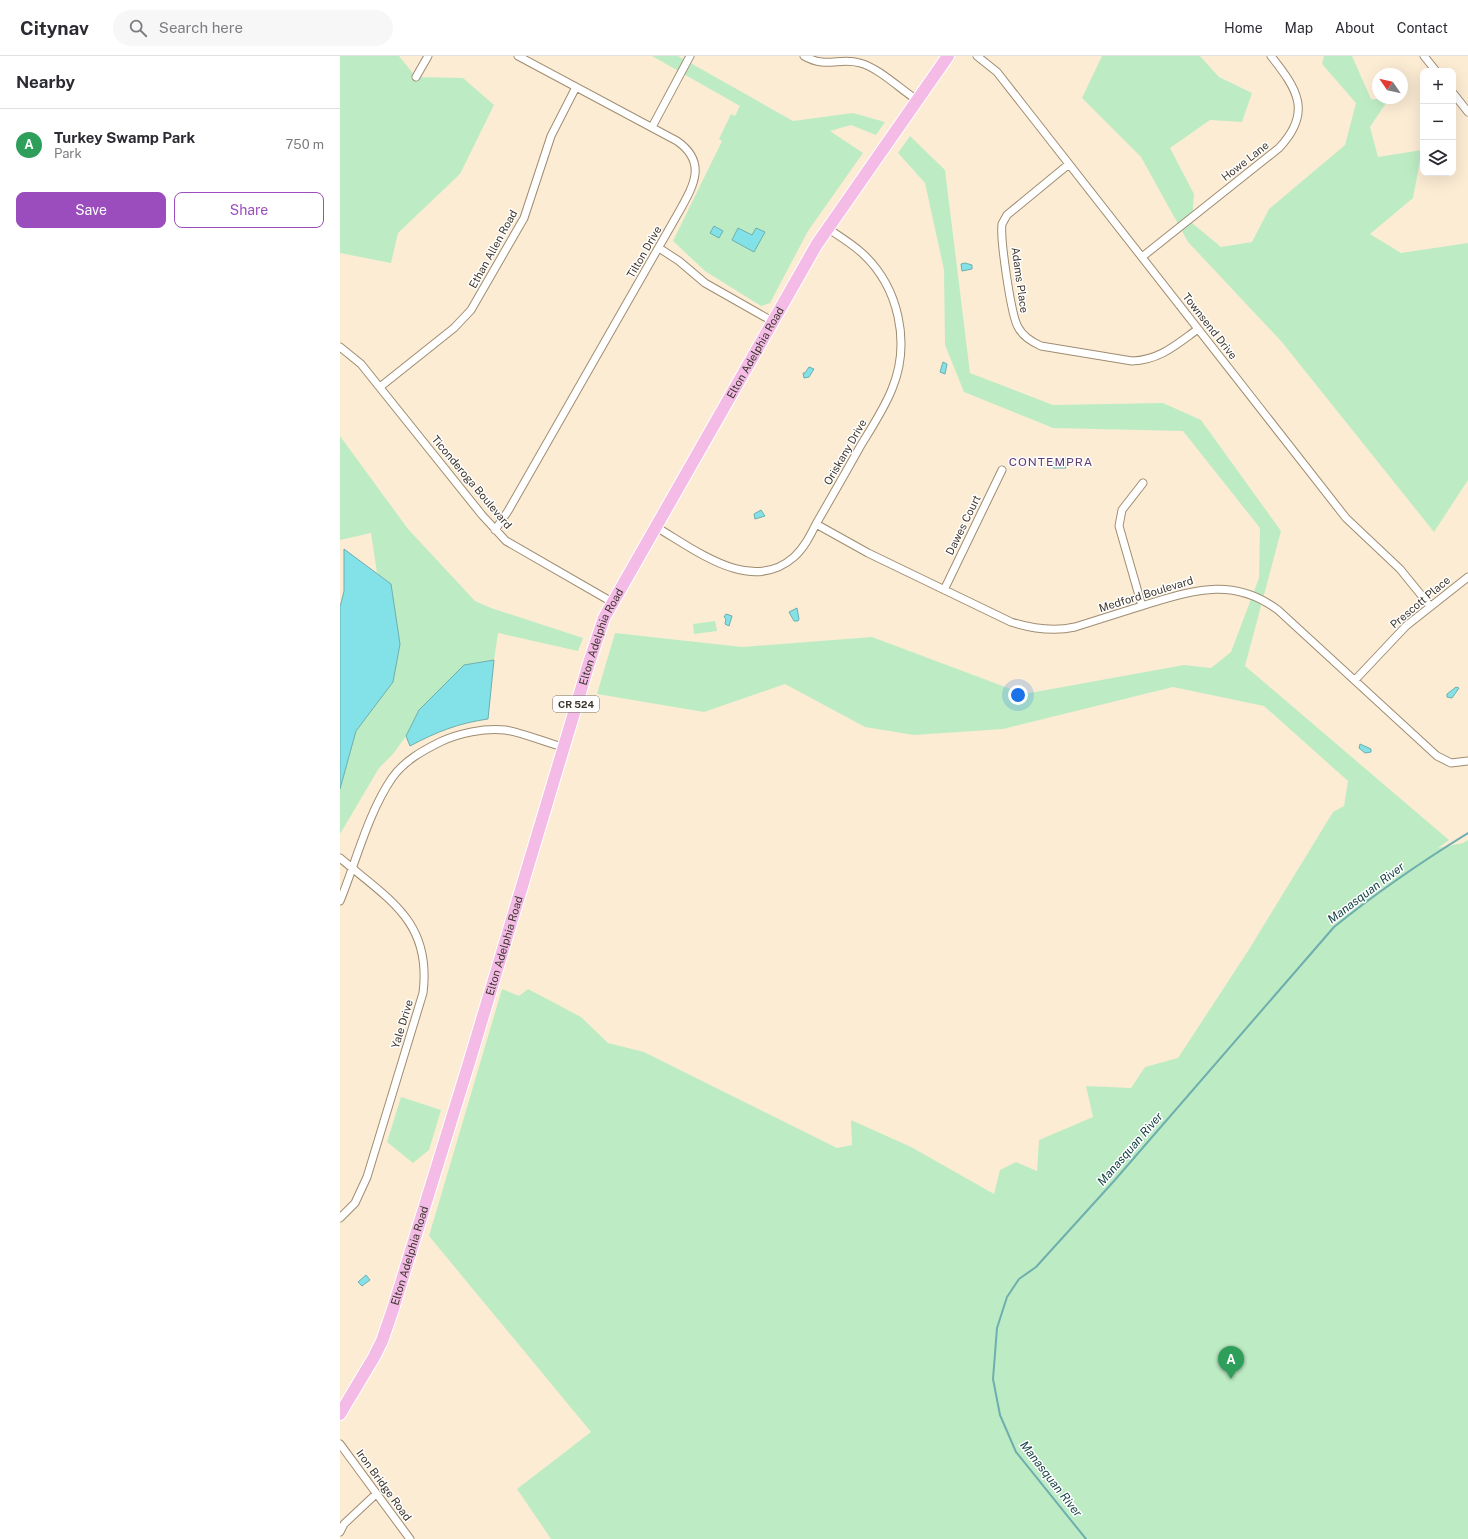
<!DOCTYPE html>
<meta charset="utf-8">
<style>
:root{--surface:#fff;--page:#f7f7f7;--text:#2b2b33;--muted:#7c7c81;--line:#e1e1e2;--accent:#9b4dbe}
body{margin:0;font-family:"Public Sans",sans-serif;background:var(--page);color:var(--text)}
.controls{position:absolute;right:12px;top:12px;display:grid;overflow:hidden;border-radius:8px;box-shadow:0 4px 16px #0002}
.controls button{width:36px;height:36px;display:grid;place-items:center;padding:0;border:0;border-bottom:1px solid var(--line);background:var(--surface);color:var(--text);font:20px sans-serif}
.compass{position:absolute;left:1032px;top:12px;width:36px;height:36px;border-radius:50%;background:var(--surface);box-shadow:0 4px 16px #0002;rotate:304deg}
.you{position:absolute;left:678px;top:639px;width:14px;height:14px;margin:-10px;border:3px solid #fff;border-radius:50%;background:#1a73e8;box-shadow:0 0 0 6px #1a73e833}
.badge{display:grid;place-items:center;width:26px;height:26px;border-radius:50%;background:var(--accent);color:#fff;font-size:13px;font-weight:700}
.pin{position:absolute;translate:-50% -33px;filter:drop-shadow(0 1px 2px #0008)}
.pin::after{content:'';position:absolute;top:21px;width:14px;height:12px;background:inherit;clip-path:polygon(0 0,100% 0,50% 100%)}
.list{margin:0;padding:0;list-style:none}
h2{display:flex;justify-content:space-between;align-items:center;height:52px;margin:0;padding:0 16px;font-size:17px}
h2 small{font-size:13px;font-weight:400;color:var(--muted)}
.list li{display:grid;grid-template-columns:26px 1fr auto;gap:12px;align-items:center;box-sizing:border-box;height:72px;padding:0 16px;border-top:1px solid var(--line)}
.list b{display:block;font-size:15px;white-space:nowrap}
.list p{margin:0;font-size:13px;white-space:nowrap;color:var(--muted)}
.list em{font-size:13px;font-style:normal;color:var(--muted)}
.actions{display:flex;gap:8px;padding:12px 16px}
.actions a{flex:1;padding:9px 0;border:1px solid var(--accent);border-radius:8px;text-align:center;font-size:14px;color:var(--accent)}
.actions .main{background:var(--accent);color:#fff}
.icon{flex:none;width:22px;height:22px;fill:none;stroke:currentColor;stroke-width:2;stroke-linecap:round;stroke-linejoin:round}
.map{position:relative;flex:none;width:1128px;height:1483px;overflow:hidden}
header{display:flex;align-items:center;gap:24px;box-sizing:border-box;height:56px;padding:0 20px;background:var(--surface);border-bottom:1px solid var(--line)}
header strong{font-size:19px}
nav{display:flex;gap:22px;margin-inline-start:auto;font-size:14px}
.search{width:280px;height:36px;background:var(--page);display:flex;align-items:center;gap:10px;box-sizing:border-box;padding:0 14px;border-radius:22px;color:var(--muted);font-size:15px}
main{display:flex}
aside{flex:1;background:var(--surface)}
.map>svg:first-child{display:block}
.green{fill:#bdecc4}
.water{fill:#83e2e7;stroke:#6eaeae}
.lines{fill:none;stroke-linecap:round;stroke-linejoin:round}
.stream{stroke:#6eaeae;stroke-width:2}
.minor-casing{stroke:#9f8d71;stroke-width:9}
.primary-casing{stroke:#fff;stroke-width:14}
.minor{stroke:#fff;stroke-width:7}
.primary{stroke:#f4bbe7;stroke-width:12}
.labels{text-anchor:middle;stroke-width:3;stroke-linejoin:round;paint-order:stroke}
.shield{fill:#fff;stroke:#77726a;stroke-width:1}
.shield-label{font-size:10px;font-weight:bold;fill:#3d352a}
.street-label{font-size:11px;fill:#3d352a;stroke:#fff}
.neighbourhood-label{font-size:12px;letter-spacing:1px;fill:#613b74;stroke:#fff}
.water-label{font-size:12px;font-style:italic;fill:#194547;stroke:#fff}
</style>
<header>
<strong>Citynav</strong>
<div class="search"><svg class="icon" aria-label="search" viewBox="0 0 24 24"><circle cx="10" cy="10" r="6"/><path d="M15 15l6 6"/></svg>Search here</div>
<nav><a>Home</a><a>Map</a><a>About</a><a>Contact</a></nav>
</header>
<main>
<aside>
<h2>Nearby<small></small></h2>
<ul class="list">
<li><span class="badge" style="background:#2e9e5b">A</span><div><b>Turkey Swamp Park</b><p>Park</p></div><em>750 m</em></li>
</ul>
<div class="actions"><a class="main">Save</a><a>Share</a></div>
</aside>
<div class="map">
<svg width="1128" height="1483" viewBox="0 0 1128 1483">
<rect width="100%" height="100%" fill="#fcecd4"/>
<path class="green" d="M0,0H59L76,21L123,22L154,49L120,118L58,177L51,207L0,197Z
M312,0H338L453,65L513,57L545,66L536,79L511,69L490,75L523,97L468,175L430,247L421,250L365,215L333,185L382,85L379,83L391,58L395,60L400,50Z
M762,0H860L879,21L912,37L902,66L870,64L830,92L854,138L852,167L881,191L912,186L929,153L1005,89L1016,47L982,8L984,0H1012L1031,43L1048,44L1030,71L1038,101L1082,94L1073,142L1030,178L1061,197L1128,187V424L1094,476L941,285L848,186L801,101L742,42Z
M570,80L605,114L630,317L713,349L823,347L861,364L941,475L905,610L1109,784L1098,792L1123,787L1128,784V1483H211L177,1433L251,1376L89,1180L162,933L179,940L188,933L241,961L268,987L304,996L497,1092L512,1089L511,1064L571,1091L654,1138L660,1114L676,1106L697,1115L699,1084L753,1061L746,1030L791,1032L805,1011L838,1002L908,895L993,756L1004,750L1008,725L924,650L833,631L663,673L574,679L525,671L445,628L364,656L257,638L275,577L402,591L532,581L684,638L844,609L871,612L891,596L919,522L920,472L843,375L713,372L624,336L605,289L604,214L585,127L558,97Z
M0,380L68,473L135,545L151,552L243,582L238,595L158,577L154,604L124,609L79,654L66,680L53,698L39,712L0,778V733L16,675L53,626L51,528L37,517L31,477L0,484Z
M375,565L377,575L354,578L353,568Z
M61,1041L101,1054L89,1094L73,1107L47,1086Z"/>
<path class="water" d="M374,170L383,175L379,182L370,177Z
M398,172L412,179L416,172L425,176L414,196L392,184Z
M625,207L632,209V213L622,215L621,208Z
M603,306L607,308L605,318L600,316Z
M469,311L474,313L469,321L464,322L463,317H465Z
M721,402H726V412H713V406H721Z
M421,454L425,460L415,463L414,458Z
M4,493L51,528L60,588L53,626L16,675L0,733V551L4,535Z
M457,552L459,563L458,565H454L449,556Z
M386,558L392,560L389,570L385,568L386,563L384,561Z
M154,604L148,663C119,667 96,676 70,690L66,680L79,654L124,609Z
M1116,631L1119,632L1112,642L1107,641V638Z
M1020,688L1031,693V696L1025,697L1019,692Z
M26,1219L30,1224L22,1230L18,1226Z"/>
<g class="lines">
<path class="stream" d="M746,1483L676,1396L660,1359L653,1323L657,1272L667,1241L679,1223L696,1211L774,1125L994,871C1037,836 1081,806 1128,777"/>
<defs>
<path id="minor" d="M464,0C487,13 499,1 520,7C539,12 560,33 577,44
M637,0L657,16L1006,462L1060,513L1090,550
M1084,0L1096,15
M76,21L88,0
M1113,37L1128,56
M312,71L350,0
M729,108L667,159L662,168C660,183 671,259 678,271C683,281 692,286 701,290L792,305C820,304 837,288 858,273
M319,192L339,205L365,227L432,265
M802,201L939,92C973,56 957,33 931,0
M0,291L21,308L142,459L166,485L272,546
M40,331L114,272L131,254L184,162L211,80L236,31
M476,468L528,497L671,566C693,573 713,576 735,571C761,563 786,555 811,547C858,533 895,522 938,554L1097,700L1111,707L1128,705
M316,471C356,494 411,539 454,501C464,492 470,480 476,468C491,442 506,416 521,389C532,371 544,353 552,333C571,287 559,231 522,197C511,187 499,180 487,172
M155,474L168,455L340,154C354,129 367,106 337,85L178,0
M604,534L662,414
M802,550L779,470L782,454L803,427
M1015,624L1066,570L1128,521
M0,802C48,843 92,865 83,937L27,1121L15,1147L0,1162
M0,845C16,806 28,757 52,722C64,705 82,695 100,686C119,677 144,672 165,674C181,676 207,687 223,691
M0,1388L70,1483
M0,1476L4,1468L36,1438"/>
<g id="primary">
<path id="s1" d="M0,1358L34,1301L42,1285L53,1253L128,1010L249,607L264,562L477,188L608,0"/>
</g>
</defs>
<use href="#minor" class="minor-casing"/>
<use href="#primary" class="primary-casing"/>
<use href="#minor" class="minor"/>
<use href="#primary" class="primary"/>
</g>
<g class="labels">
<rect class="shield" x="213" y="640" width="46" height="16" rx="3"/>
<g class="shield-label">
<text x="236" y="652">CR 524</text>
</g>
<g class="street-label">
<text transform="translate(905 105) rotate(-38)" y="4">Howe Lane</text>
<text transform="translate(153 193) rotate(-61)" y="4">Ethan Allen Road</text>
<text transform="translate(304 196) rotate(-60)" y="4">Tilton Drive</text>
<text transform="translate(680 224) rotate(82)" y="4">Adams Place</text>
<text transform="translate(870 270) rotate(52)" y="4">Townsend Drive</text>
<text dy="4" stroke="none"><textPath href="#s1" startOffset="1146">Elton Adelphia Road</textPath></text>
<text transform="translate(505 396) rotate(-60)" y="4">Oriskany Drive</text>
<text transform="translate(132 426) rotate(50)" y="4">Ticonderoga Boulevard</text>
<text transform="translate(623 469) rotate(-64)" y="4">Dawes Court</text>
<text transform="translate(806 538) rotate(-17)" y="4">Medford Boulevard</text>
<text transform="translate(1080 546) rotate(-40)" y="4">Prescott Place</text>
<text dy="4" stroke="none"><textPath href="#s1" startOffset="822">Elton Adelphia Road</textPath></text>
<text dy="4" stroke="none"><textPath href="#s1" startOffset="498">Elton Adelphia Road</textPath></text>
<text transform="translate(62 968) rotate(-73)" y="4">Yale Drive</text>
<text dy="4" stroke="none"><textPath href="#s1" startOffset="174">Elton Adelphia Road</textPath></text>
<text transform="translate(44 1429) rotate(54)" y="4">Iron Bridge Road</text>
</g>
<g class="neighbourhood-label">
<text x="711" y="410">CONTEMPRA</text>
</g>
<g class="water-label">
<text transform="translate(1026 837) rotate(-37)" y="4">Manasquan River</text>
<text transform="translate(790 1093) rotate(-49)" y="4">Manasquan River</text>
<text transform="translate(711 1423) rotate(52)" y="4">Manasquan River</text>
</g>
</g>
</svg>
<div class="controls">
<button>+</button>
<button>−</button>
<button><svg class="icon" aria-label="layers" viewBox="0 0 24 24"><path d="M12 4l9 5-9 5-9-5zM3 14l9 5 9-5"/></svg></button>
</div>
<svg class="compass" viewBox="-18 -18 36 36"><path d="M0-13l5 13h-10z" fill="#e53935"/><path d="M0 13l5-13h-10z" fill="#7c7c81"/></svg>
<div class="you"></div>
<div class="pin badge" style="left:891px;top:1323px;background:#2e9e5b">A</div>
</div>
</main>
